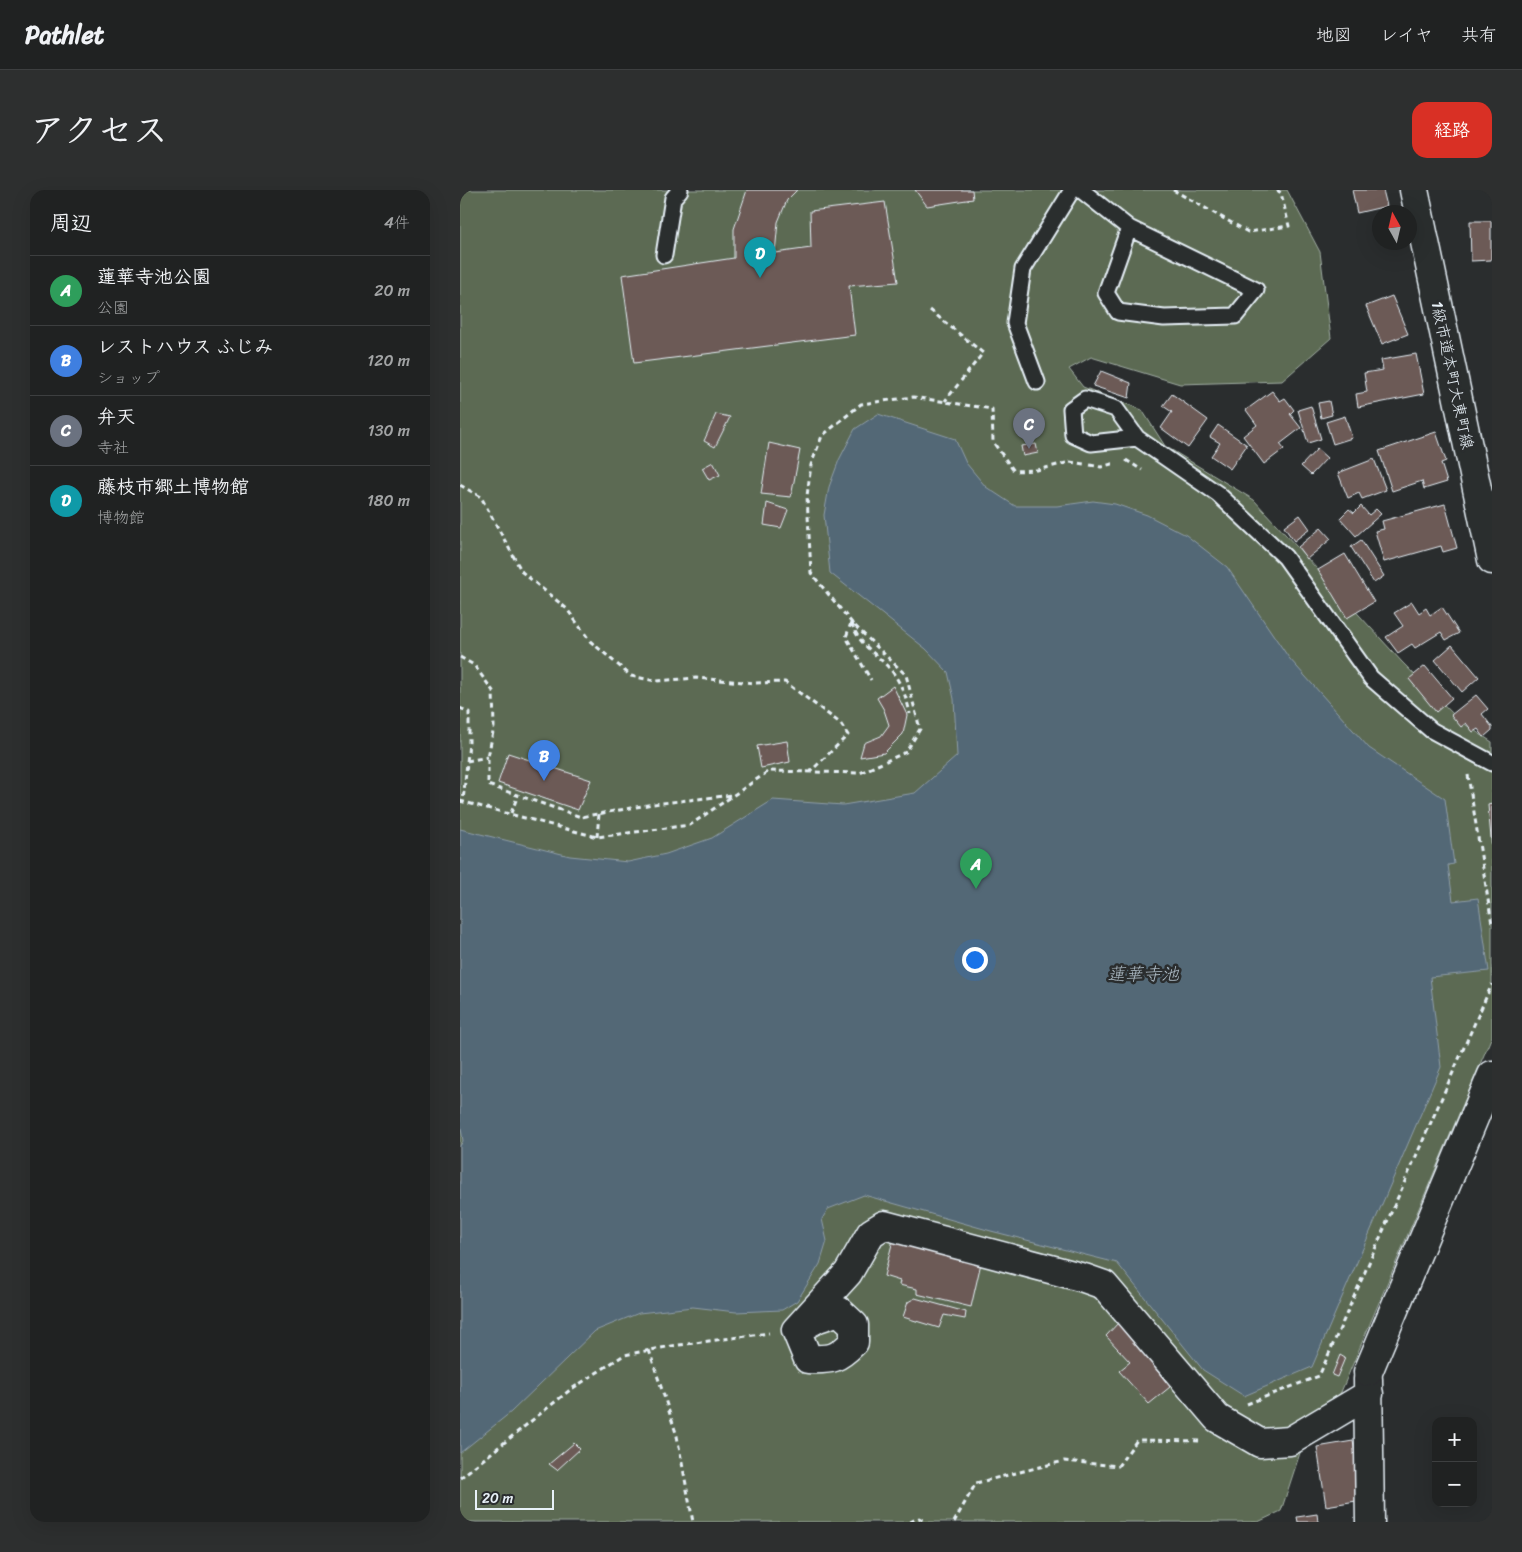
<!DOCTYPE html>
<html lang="ja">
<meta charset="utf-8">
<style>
:root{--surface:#202222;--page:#2d2f2f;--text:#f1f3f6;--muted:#a2a4a5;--line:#3d3f40;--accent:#d93025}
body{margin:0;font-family:Sriracha,"Klee One",sans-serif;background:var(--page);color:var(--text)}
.controls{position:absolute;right:15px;bottom:15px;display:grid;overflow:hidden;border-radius:10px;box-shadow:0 5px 20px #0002}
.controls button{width:45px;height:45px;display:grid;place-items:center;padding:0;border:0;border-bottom:1px solid var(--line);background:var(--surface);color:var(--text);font:25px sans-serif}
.compass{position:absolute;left:912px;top:15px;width:45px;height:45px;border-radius:50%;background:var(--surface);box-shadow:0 5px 20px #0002;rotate:352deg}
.scale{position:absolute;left:15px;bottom:12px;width:79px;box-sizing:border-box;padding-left:5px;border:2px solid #e8f1f8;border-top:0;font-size:14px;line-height:18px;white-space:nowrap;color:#e8f1f8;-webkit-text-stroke:4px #2a2d2e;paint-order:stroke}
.you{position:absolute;left:514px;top:769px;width:18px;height:18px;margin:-12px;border:4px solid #fff;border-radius:50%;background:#1a73e8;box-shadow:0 0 0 8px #1a73e833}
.badge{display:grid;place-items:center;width:32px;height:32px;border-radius:50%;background:var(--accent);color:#fff;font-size:16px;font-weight:700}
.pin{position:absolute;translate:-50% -41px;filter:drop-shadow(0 1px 2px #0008)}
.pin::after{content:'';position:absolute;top:26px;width:18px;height:15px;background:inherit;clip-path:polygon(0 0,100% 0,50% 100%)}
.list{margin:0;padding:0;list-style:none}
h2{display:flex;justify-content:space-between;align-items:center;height:65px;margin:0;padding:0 20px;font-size:21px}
h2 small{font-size:16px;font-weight:400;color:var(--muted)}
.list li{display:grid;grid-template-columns:32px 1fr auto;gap:15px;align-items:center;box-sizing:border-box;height:70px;padding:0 20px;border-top:1px solid var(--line)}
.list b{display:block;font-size:19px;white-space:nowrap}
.list p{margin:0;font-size:16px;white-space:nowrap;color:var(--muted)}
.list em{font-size:16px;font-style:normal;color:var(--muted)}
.map{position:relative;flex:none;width:1032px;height:1332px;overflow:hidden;border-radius:15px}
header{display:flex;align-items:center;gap:30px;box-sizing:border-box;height:70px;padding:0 25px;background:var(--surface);border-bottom:1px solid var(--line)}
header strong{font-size:24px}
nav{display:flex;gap:28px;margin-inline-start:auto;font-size:18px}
.intro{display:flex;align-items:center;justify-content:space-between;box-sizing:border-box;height:120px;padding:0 30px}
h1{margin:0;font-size:35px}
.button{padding:12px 22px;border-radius:15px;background:var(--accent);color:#fff;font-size:18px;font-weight:700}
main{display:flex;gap:30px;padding:0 30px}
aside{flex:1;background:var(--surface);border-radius:15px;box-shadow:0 5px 20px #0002}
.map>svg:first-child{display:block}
.green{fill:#5b6a52;stroke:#a2aea5}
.water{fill:#536776;stroke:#8f9eaa}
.building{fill:#6c5a57;stroke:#e8f1f8}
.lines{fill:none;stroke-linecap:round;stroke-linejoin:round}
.lane-casing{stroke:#e8f1f8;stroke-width:19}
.street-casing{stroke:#e8f1f8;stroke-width:31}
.secondary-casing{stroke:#e8f1f8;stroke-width:31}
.path{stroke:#e8f1f8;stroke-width:3;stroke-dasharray:5 4;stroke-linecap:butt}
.lane{stroke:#2a2d2e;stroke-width:15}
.street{stroke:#2a2d2e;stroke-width:28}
.secondary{stroke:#2a2d2e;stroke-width:28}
.labels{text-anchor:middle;stroke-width:5;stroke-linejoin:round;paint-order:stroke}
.street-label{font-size:16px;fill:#e8f1f8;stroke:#2a2d2e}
.water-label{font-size:18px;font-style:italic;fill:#acbac4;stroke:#2a2d2e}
</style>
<header>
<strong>Pathlet</strong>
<nav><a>地図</a><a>レイヤ</a><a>共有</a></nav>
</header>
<div class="intro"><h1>アクセス</h1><a class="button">経路</a></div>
<main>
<aside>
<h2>周辺<small>4件</small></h2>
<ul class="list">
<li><span class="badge" style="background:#2e9e5b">A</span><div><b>蓮華寺池公園</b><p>公園</p></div><em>20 m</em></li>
<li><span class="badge" style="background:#3f7fe0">B</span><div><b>レストハウス ふじみ</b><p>ショップ</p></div><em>120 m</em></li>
<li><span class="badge" style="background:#6b7280">C</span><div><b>弁天</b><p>寺社</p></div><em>130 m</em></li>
<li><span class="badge" style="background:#0f9aa8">D</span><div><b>藤枝市郷土博物館</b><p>博物館</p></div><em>180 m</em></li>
</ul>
</aside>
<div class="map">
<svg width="1032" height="1332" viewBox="0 0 1032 1332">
<rect width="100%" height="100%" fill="#2a2d2e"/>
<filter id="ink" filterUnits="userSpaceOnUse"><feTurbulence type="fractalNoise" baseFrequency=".02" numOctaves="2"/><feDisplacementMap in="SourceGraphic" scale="10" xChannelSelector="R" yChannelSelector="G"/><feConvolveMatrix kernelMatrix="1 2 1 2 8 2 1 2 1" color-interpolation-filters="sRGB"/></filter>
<g filter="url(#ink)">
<path class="green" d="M0,0H827L860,62L871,148L822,191L720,194L631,167L609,179L623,197L682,220L705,256L794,310L942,472L1000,531L1032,552V846L881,1202L840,1263L821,1321L798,1332H0Z"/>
<path class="water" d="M418,224L495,249L506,273L526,297L555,316H597L633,311L655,314L687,325L726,345L767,377L829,468L909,558L985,609L994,674L988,675L993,711L1018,708L1029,781L970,787L981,877L852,1177L784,1206L743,1180L657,1073L531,1041L404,1005L368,1019L362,1029L367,1051L360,1074L337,1111L322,1120L276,1122L233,1117L179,1123L135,1141L51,1222L0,1263V956L3,951L0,931V639L110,666L168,672L206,664L252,648L313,610L383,615L455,603L497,566L494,509L488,482L466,459L370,383L364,325L369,297L379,270L395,239Z"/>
<path class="building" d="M287,0H337L327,10L318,32L315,63L351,58L350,21L425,12L438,92L389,96L395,145L174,173L162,85L274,68V39Z
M455,0H512L513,9L467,16Z
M892,0H923L927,16L897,23Z
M1010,31H1031V70L1011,71Z
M932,106L948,144L922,154L906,116Z
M956,164L964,204L898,217L896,204L907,202L904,183L923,180L921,170Z
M641,181L671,193L669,208L633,196Z
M812,201L820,211L825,208L834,220L830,224L841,238L820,254L824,259L804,274L783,246L797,235L786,220Z
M712,204L748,230L728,258L701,238L712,222L703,216Z
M869,211L872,225L861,228L858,213Z
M851,216L861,249L848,253L838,220Z
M256,224L270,227L255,257L244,251Z
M885,226L892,248L873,254L866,232Z
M758,235L787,255L770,279L751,266L760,253L750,247Z
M976,242L986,271L981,273L987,292L964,299L962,291L932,301L919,261Z
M309,253L340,260L331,307L301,304Z
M576,254L578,263L563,266L561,256Z
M857,259L867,268L851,285L841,276Z
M914,269L926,300L902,309L899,303L888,308L878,283Z
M253,272L260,285L249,290L242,278Z
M307,313L328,320L321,338L304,335Z
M985,314L997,358L983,362L981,356L924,372L915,341L924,339L922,331Z
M901,316L909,325L916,319L921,324L896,346L880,328L889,319L894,323Z
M840,325L850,339L834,351L824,337Z
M861,338L871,349L847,369L838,357Z
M901,350L924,386L914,393L891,357Z
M885,364L914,412L887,428L858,380Z
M952,412L959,423L966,418L970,425L982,417L999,443L986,450L981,442L955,458L952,454L938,463L926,447L943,436L934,423Z
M992,455L1019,487L1002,502L975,470Z
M965,476L992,508L976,522L949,489Z
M433,496L447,525L443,544L424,563L400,567L404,553L421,546L429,535L424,520L417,508Z
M1016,505L1028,519L1022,524L1032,537V540L1024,547L1018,539L1013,542L1006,533L1001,537L991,525Z
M327,551L330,572L301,578L297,556Z
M48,563L131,590L118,620L38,593Z
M1032,614V659L1028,615Z
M433,1050L521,1073L511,1117L457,1104V1099L439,1095L440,1091L424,1086Z
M455,1108L506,1122L505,1129L484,1125L479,1138L443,1127L448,1112Z
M659,1132L710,1197L689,1214L659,1181L670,1172L646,1146Z
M880,1165L885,1168L877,1187L872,1185Z
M893,1251L902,1310L866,1316L857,1257Z
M114,1253L120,1259L97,1280L89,1274Z
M857,1324L858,1332H838L837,1327Z"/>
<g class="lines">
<defs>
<path id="lane" d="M621,0L669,38L796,100L775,126L704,128L658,122L646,103L669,38
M204,65L213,8L220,0
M577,192L555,133L563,79L612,0
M677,248L631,253L613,245L611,219L625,209L656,219L677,248L758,304L825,367L911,488L971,540L1032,573"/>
<path id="street" d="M336,1140L358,1128L379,1121L394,1135V1152C377,1169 372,1170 348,1169L336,1140L388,1083L411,1043L424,1035L624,1088L644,1095L757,1228L800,1253L830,1251L909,1204
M908,1189L910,1332"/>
<path id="secondary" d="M954,0L1032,370
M908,1182L1032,885"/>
</defs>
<use href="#lane" class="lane-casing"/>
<use href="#street" class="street-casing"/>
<use href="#secondary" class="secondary-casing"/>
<path class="path" d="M713,0L788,42L829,36L821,3L817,0
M470,120L523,163L485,211
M666,270L682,280
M630,275L641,277L655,273
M0,295L21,307L62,382L107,419L130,451L171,486L196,491L236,488L295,493L325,492L380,533L388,545L351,581
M391,433L386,447L411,490
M392,433C398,456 420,465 434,484C441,494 448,511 450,524
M0,467L14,475L33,501L34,537L28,567V595L121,627L193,614L273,605
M0,518L9,522V553L3,611
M7,571L28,567
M1008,585L1032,734
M0,611L137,647L230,635L309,581L400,583L446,562L460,539L446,485L392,433L351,383L347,306L351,275L362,246L401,214L453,207L532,219L533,252L554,281L577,280L610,272L624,274
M51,623L58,605
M137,647L139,624
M189,1160L217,1246L233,1332
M787,1214L859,1186L1032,794
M0,1288L110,1200L164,1165L212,1156L309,1143
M450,1332L459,1328L466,1332
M494,1332L516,1293L604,1271L658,1276L677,1250L743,1251"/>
<use href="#lane" class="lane"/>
<use href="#street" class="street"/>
<use href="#secondary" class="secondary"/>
</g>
</g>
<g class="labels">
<g class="street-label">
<text transform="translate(993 185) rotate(78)" y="6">1級市道本町大東町線</text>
</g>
<g class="water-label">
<text x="683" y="790">蓮華寺池</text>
</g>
</g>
</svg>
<div class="controls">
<button>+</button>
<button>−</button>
</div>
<svg class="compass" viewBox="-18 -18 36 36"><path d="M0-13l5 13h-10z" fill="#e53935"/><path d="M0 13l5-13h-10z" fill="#a2a4a5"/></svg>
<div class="scale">20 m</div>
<div class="you"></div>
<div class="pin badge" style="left:516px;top:699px;background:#2e9e5b">A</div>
<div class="pin badge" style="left:84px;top:591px;background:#3f7fe0">B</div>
<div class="pin badge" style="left:569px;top:259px;background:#6b7280">C</div>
<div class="pin badge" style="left:300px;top:88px;background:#0f9aa8">D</div>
</div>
</main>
